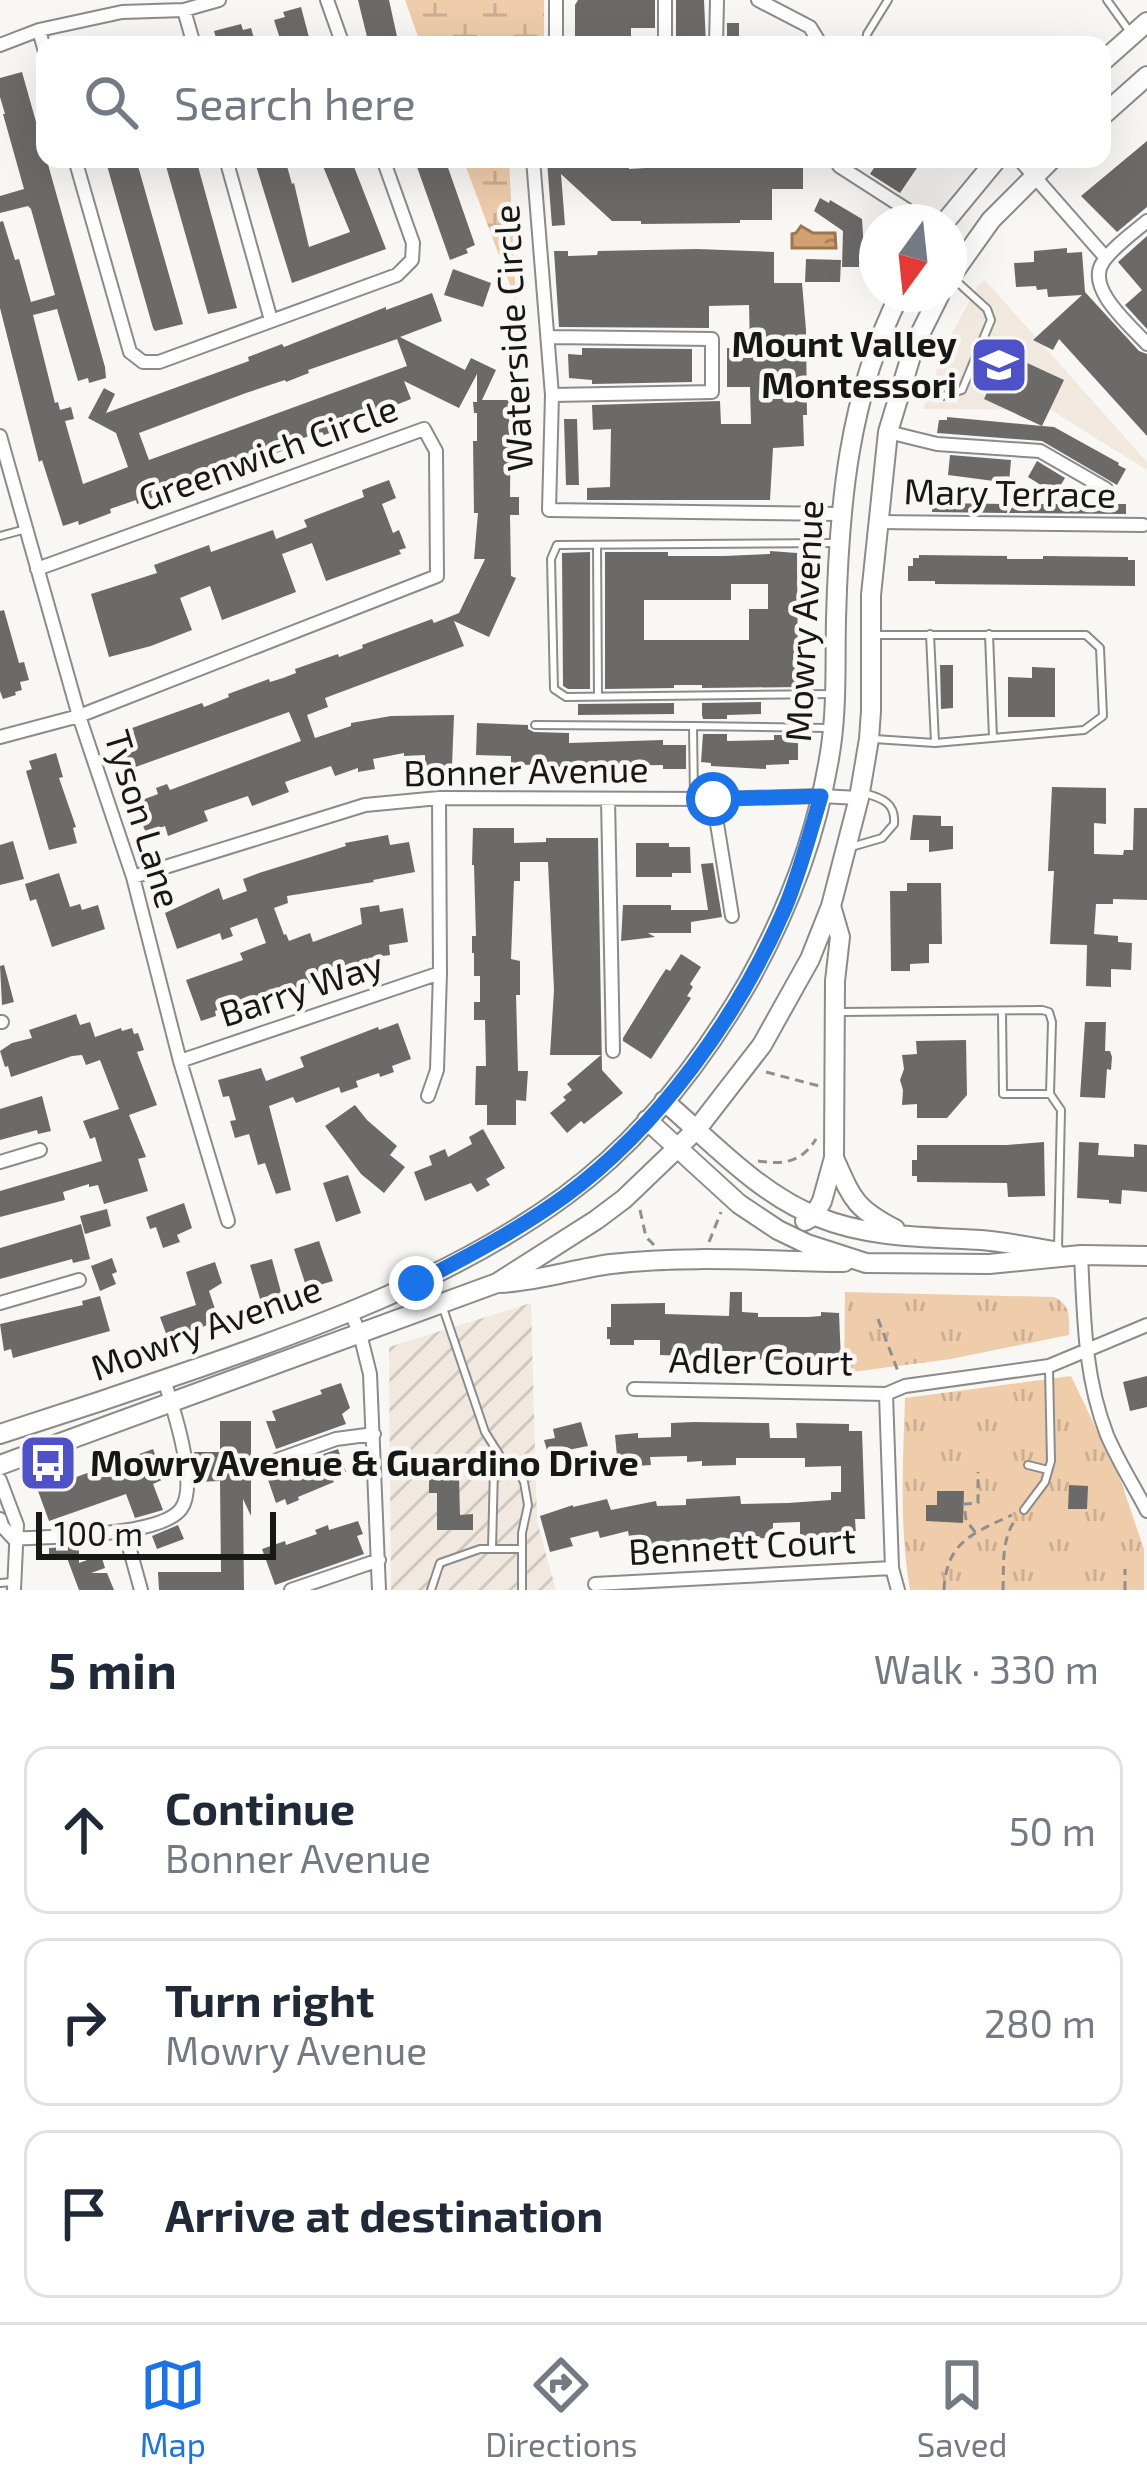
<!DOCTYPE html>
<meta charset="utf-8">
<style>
:root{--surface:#fff;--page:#f2f2f3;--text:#1f2937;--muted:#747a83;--line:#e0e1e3;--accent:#1a73e8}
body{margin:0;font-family:"Exo 2",sans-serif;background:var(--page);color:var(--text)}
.compass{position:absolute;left:859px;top:204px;width:108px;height:108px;border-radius:50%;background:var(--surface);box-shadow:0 12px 48px #0002;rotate:195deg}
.scale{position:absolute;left:36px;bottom:30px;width:240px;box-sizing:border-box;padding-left:12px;border:6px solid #171716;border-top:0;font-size:33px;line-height:42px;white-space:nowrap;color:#171716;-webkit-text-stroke:9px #f9f7f4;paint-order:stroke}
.stop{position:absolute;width:36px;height:36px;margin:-27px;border:9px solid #1a73e8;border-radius:50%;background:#fff}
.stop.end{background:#1a73e8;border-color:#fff;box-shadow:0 3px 12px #0008}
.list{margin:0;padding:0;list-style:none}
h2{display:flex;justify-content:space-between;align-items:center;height:156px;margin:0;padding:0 48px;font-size:51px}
h2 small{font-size:39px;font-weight:400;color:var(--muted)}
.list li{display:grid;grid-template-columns:78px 1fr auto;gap:36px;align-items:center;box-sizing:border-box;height:168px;margin:0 24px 24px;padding:0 24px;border:3px solid var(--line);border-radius:24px}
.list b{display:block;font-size:45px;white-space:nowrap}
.list p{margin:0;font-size:39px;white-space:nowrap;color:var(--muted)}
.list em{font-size:39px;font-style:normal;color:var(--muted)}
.icon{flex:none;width:66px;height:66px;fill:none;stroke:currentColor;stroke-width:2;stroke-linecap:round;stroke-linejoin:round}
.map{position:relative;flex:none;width:1147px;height:1590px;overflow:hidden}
.search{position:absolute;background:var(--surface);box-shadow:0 12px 48px #0002;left:36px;right:36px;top:36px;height:132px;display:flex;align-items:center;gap:30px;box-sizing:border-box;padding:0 42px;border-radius:24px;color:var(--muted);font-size:45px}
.sheet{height:732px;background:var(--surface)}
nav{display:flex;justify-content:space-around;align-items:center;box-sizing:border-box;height:168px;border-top:3px solid var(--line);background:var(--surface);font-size:33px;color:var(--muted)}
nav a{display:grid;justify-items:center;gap:6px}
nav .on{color:var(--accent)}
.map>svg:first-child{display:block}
.built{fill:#f1e9e0}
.industrial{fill:url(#industrial-furrows)}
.wetland{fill:url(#wetland-marsh)}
.park{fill:url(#park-tufts)}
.water{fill:url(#water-ripples);stroke:#9a7854;stroke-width:3}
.building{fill:#6c6a68;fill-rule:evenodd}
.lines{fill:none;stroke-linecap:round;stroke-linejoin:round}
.lane-casing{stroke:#8d8b89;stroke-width:10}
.street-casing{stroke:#8d8b89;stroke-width:16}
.primary-casing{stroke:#8d8b89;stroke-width:22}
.path{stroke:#908f8d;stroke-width:3;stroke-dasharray:9 6;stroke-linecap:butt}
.lane{stroke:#fff;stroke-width:6}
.street{stroke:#fff;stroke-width:12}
.primary{stroke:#fff;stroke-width:18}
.route{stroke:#1a73e8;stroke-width:15}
.labels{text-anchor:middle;stroke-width:9;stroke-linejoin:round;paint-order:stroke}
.street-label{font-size:36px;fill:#171716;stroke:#f9f7f4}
.poi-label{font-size:36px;font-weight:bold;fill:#171716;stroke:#f9f7f4;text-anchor:end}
</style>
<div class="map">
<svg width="1147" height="1590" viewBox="0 0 1147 1590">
<defs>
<pattern id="industrial-furrows" width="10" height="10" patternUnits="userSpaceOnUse" patternTransform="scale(3)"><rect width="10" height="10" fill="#f1e9e0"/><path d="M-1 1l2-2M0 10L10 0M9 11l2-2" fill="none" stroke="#cec7bf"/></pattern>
<pattern id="wetland-marsh" width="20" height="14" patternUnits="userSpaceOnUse" patternTransform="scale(3)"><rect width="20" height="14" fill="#efcdab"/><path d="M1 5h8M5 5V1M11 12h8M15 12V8" fill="none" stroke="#ccaf92"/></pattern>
<pattern id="park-tufts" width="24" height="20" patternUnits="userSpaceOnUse" patternTransform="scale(3)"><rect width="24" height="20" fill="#efcdab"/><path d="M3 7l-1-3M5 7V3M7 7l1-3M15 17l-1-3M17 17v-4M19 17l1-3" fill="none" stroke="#ccaf92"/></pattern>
<pattern id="water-ripples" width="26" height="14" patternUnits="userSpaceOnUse" patternTransform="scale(3)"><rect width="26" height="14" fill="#d2a16f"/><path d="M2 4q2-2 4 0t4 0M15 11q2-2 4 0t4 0" fill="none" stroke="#a9825a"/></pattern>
</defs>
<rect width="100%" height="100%" fill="#f9f7f4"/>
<path class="built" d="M985,280L1147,462V470L1051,410L923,409L945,346L978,286Z"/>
<path class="industrial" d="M531,1303L537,1521L556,1590H391L389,1347Z"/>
<path class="wetland" d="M405,0H544V45H421Z
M463,159H509L516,301Z"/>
<path class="park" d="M845,1292L1054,1297C1072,1306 1069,1317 1069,1335L951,1359L844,1373Z
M1071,1376L1119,1476L1144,1549V1590H910C899,1527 903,1462 905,1398Z"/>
<path class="water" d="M801,226L813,233H835L836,248H792V234L796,233Z"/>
<path class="building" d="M358,0H389L398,41L369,45Z
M578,0H655V28H631V45H575V5Z
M676,0H704L706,45H676Z
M301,7L311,45H282L274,20L285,17L283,12Z
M727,23H739V45H727Z
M241,24L243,30L251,28L256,45H218L214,31Z
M22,72L105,367L106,378L89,383L88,378L78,381L57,309L33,315L55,403L58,402L60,410L71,407L74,419L65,421L83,484L128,467L116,433L88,418L104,388L115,394L106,413L249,361L248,357L282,344L284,347L386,307V310L432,293L442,321L400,337L465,370L471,358L496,370L482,400H511L510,497H519V515H510L511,576L516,578L489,637L454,621L464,646L325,698L328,707L307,715L315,738L351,726V723L391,716L454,715L452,766L425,767V755L404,756V753L373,759L375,769L358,772V768L335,776L331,766L285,782L289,792L252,806L248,796L204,811L208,821L168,836L165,826L146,833L134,803L158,794L156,788L167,784L170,790L301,741L289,712L130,769L119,738L134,732L132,728L202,703L204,707L229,697L228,694L269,679L270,682L283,678L296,673L295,669L338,654L339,657L363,648L362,645L432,619L434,623L459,613L485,559H474L478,513H474L473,441H477V413H474L473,402H477V374L459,408L404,381L411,399L396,405L397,409L366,420L364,416L340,425L341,429L324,435L322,432L309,436L296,441L298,445L252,462L251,458L225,467L226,471L181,488L179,484L153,494L154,497L137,504L136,500L110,509L111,513L79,525L78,521L63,526L42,460L39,462L0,308V222L3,221L15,260L19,259L31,302L55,295L31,209L28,206L0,213V196L24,189L3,114H5L0,97V78ZM397,339L407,366L149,460L139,433L246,393L285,380L286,382L309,373L308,370Z
M1147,141V207L1117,232L1081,196Z
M118,159H136L183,324L155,331L153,328L106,162Z
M164,159H196L237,308L208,314Z
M254,159H285L292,184L294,183L309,247L350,232L320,159H351L386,249L292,283Z
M438,159H445L475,245L466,249L468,253L450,260L417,167Z
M545,159H629V169L661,167V159H714V166L727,168H753V159H803V189H772V220H740V223L641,224V221H612L561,174L565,225L552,226L547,161Z
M884,159H923L900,193L870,174L878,162L881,164Z
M820,198L829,203L830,200L862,219L864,250H862V264H859V267H842L843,231L814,211Z
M1147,236V329L1125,305L1142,290L1118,262Z
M1067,248V253L1082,252L1085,292L1139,351L1147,354V436L1059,339L1053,350L1033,340L1082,295L1048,297L1047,289L1037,290L1036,286L1016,287L1014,263L1034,262V251Z
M697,249L774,252V283H802L806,330L807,415H803L804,446L773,448L770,500H587V488L610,487L611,429L593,430L592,405L720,401L721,424H751L750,387H727V348H750L749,305L709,306V328L559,327L554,251H568V256L597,255L598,251Z
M806,259L841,260L840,282H805Z
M453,269L491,283L483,307L444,295Z
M993,347L1064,380L1042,426L1054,427L1119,463L1118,465L1126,469L1117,485L1042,441L937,433L939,420H947V417L1042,426L984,399L995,375L983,370Z
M582,348L692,349V382L592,384V380L569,378L568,354L582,355Z
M564,419H577L579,485H566Z
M950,455L1011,460L1009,483L948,475Z
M1037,461L1065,478L1059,488L1044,487L1028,477Z
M389,480L396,498L382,504L393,533L399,530L406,548L399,550L401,554L326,581L312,543L282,554L296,592L222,620L210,586L180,598L192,630L151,646L109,657L91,594L157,573L154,565L209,545L211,552L273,530L276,539L307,527L304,520L364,497L362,490Z
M932,503L1008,504L1007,513L932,512Z
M1014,504H1126V514L1009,513Z
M770,551L797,553L798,687L702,688V685H674V688L605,689V552H668V556H724L770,554ZM731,584H768V609H749V640H644V600H731Z
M590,552V689H568L563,686L562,553Z
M919,555L1007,556V559H1043V556L1128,557V560H1135V586L935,584V581H908V566H913V558H919Z
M4,610L19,663L24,662L29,680L20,682L22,690L15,692L16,695L3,699L0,691V611Z
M940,665H953V708L941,709Z
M1032,667L1055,668V717H1008V677L1032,678Z
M761,702V714L727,715V719H703L702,715V703Z
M674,703V714L578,715V704Z
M477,723L528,725V729L534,732L569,733V743L663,740V745H686V769H663V765L569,767H554V763L511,766V756L476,755Z
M703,734H727V741L774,740V735H798V760H789V764L766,765V769L711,766V763L701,762Z
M56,753L63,777L59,778L76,827L73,828L77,843L49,850L26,771L32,769L29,761Z
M1052,787L1106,788V824L1094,823V854L1123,855L1124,850H1133L1134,808H1147V900L1113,899V904H1096L1094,934L1118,936V942L1132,943L1131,970L1111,969V987L1086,986L1087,945L1050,944L1054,871H1048Z
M913,815L941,816V826H953V849L929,852V840H910Z
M473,828H514V843L546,842V838H598L602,1070L623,1093L584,1124L581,1121L567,1133L550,1113L566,1100L563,1097L572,1090L567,1084L601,1055H550L554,990L548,862H520V881H514L511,959L520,961V995H516L518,1071H528L526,1101L516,1100V1125H487V1105H475L476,1066H486L485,1020H474V1002H480V976H474V953H472V936H476L474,865H472Z
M388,835L390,845L409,842L415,872L373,880L374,882L287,896L288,903L274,908L284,935L286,934L289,941L310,933L313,942L362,924L360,908L379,905L380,912L403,908L408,942L389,945L390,955L368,958L369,962L266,999L247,1004L245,1000L215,1011L216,1016L201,1021L186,980L243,960L240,953L266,943L257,918L230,928L233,936L222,940L220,933L177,949L165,913L219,888L223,900L247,891L243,879L259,873L346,846L345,843Z
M13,841L24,879L0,885V845Z
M636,843H669V847H690L691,873H672V877H636Z
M713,863L722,917L691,922V933H648L655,937L621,941L623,905H671V910H708L701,864Z
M59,873L70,907L80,904L82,910L98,905L105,929L52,947L36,899L30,901L25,884Z
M907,883H941L942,944H929V963L910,964V971H891L890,891H907Z
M681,954L701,967L690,984L693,987L687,996L691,998L651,1059L623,1041V1038L660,978L666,969L670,971Z
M4,965L14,1002L2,1005L0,966Z
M76,1014L80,1025L90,1022L95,1037L121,1028L122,1031L132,1028L134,1034L138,1033L144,1050L137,1052L157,1105L129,1115L146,1157L138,1159L148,1191L104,1204L98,1185L89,1187V1184L63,1192L65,1200L0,1217V1191L102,1161L95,1137L90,1139L83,1121L119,1109L100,1060L86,1065L82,1055L72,1056L11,1077L8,1066L5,1067L0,1051L12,1043L32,1038L29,1030Z
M1085,1022H1106L1105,1051H1110L1112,1057L1111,1070L1107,1069L1105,1098L1080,1097Z
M398,1023L411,1059L392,1066L394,1072L380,1077L379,1073L356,1081L358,1087L341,1093L339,1087L296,1103L293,1097L269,1106L291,1190L276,1194L265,1163L258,1165L249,1134L235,1138L230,1121L236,1120L229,1096L223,1097L218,1080L261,1068L266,1081L304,1067L300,1057L378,1027L379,1030Z
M966,1040L967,1095L947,1118H917V1104L902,1105L903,1090L900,1080L904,1069L902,1055L917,1054L916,1041Z
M42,1096L51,1131L38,1134L37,1130L0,1140V1109Z
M355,1105L367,1120L397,1146L390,1155L405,1167L384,1193L361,1174L325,1126Z
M483,1129L505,1168L486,1179L490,1185L477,1192L471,1183L425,1201L414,1172L432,1165L429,1156L445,1149L448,1157L472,1144L469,1137Z
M1044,1142L1045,1196L1008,1197L1007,1183L917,1182V1176H912V1160H917V1145H1007Z
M1079,1142L1099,1143L1098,1155L1134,1157V1144L1147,1145V1192L1122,1190L1121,1204L1109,1203V1200L1077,1198Z
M348,1175L361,1213L336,1222L323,1183Z
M184,1203L192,1228L177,1235L180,1242L163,1248L156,1227L150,1229L146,1217Z
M107,1209L111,1226L85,1234L80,1216Z
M81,1224L90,1259L73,1263L72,1259L0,1279V1248Z
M319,1241L333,1281L316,1286L315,1283L306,1286L294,1249Z
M112,1258L117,1272L112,1274L116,1284L100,1291L91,1266Z
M272,1259L284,1303L263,1309L250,1265Z
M215,1262L222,1283L209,1291L219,1321L168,1339L160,1317L196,1305L186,1272Z
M730,1292H742V1312L758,1313V1317H808L821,1316V1312L839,1313L841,1361L742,1359V1351H707V1359L689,1358V1356L660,1355V1340H634V1345H610V1339H607V1327H611V1304L665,1303V1314L729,1316Z
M100,1296L110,1331L13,1358L11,1349L4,1351L0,1324L83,1305L82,1301Z
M1147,1376V1407L1130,1411L1123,1382Z
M341,1383L350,1408L342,1414L346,1424L276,1449L266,1421H276L272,1411L322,1394L320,1390Z
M220,1421H251V1516L243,1499L244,1590H159L158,1572H221L220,1481L198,1482L194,1452H220Z
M581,1422L588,1446L548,1454L544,1440L555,1438L553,1429Z
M694,1422L769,1423L770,1438H797L796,1423L849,1424V1431H862L865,1519H855L856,1534L800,1536V1522L773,1523V1538L672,1541L631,1549L628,1531L600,1538L598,1531L570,1538L573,1546L550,1552L540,1516L573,1505V1507L607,1499L611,1510L656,1501L657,1506L686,1505V1499L740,1496L741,1504L788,1503L831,1500V1492H841V1466L805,1467V1458H736V1465L702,1466V1461L687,1462V1456L650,1457L651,1465L618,1467L615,1435L638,1433V1438L671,1437V1423Z
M153,1449L164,1479L153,1484L163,1510L135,1518L126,1494L49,1521L38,1491Z
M338,1449L346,1472L332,1477L334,1482L298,1497L299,1500L287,1505L285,1499L276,1503L266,1474Z
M429,1478H459L460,1515L473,1514V1530H437V1493H429Z
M1069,1485L1088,1486L1087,1509H1068Z
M937,1491H964L963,1523L926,1521V1505H937Z
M358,1521L363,1534L357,1536L364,1554L275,1585L262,1549L285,1541L286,1545L317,1534L315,1530L328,1525L329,1530Z
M178,1525L184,1539L157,1549L152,1536Z
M79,1546V1563L101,1555L105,1568L91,1573H107L114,1590H79L67,1558H49V1548Z"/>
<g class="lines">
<defs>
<path id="lane" d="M1107,0L1130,32
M866,44L867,34L888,0
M905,390L943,396L962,390L991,320L987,309L954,279
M0,536L26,529
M597,546L598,696
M930,634L935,743
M989,634L993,738
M834,694L566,697L554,689L551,559L557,545L835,543
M535,725L693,726L694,799
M693,726L828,728
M874,739L935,743L1084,730L1103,716L1100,648L1086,635H875
M851,847L882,838L894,824C896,803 882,798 864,793
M841,1012L1042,1010L1049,1012L1052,1022L1050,1094L1061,1110L1058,1248
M1002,1012L1003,1094H1050
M442,1305L485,1432L502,1459L515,1467L524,1482L528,1505L522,1533V1590
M1028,1465L1048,1470
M1024,1510L1045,1482L1051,1461L1049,1369
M492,1549L494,1468L502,1460
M0,1583L13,1582
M431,1590L440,1563L480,1549H521"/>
<path id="street" d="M327,0L343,45
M758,0L810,27L821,45
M184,10L194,45
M39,30L45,52
M0,45L39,30L122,12L184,10L219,0
M556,45V0
M665,45V0
M716,45L717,0
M863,45H868
M75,159L130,352L143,362H159L397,275L412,260L413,243L383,159
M226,159L271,320
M533,159L552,395L549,510L840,514
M838,159L839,166L926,222
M1019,159L1106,258
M1147,221C1133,233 1113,247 1103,262C1085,288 1130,325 1147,344
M549,337L712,339V392L552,395
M888,432L937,444L1040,451L1106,489
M0,436L79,716L133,877L180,1061L228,1221
M877,522L1143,525
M0,737L79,716L437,576L436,451L424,429L37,569
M608,799L613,1051
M713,799L732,916
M133,877L365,805L439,798L713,799L821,796L859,798
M0,1022H2
M180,1061L440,973
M428,1096L437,1070L440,973L439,798
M0,1162L40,1150
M1081,1255C1084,1316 1084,1376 1107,1435C1118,1461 1134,1486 1147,1511
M0,1303L79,1280
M350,1311L360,1334L370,1374L379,1590
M634,1389L886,1394L905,1386L1049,1366L1147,1325
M886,1394L892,1568L898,1590
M277,1460L336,1439L374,1434
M0,1480L17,1525L14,1590
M0,1519L2,1526L14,1539
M125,1532L141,1590
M14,1539C49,1536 160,1537 181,1509C199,1485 173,1407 164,1380
M595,1584L892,1568
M291,1590L379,1560"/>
<path id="primary" d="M1102,62L1147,22
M1102,116L1147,76
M945,222L997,159
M949,279L991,220L1052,159
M664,1101C711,1141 760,1195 818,1217C869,1238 927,1237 981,1240C1006,1242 1030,1247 1054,1251
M647,1120L739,1204L778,1230L807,1244L866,1263L989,1264L1081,1255L1147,1256
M834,1158C852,1198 854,1208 895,1229
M805,1221L814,1216L822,1201L834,1158L835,981L840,937L831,906
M501,1283C539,1281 574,1269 611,1264C687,1255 767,1261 844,1262
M0,1434C66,1413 132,1391 198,1368C325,1324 456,1276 565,1196C640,1141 701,1063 747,984C788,911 819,829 831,746C837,704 835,662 836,619C839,506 848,397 900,294
M0,1465L497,1283L596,1220L624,1199L697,1129L762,1045L810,959L831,906L859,798L869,739L871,711V595L888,432L914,346L940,294"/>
</defs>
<use href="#lane" class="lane-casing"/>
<use href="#street" class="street-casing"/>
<use href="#primary" class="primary-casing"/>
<path class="path" d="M766,1072L819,1086
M758,1161C784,1165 802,1162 816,1139
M640,1210L646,1237L654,1245
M709,1242L721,1212
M878,1319L899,1374
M975,1532L966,1520L964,1504L978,1503V1472
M944,1590C946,1542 973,1533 1012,1515
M1003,1590C1004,1565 1001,1541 1015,1520
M1125,1590V1569"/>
<use href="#lane" class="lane"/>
<use href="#street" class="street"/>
<use href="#primary" class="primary"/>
</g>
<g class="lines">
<path class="route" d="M416,1283C467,1257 518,1230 565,1196C659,1127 739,1015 785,908C800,872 810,833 821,796L713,799"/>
</g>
<defs>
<symbol id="school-square" viewBox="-11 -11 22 22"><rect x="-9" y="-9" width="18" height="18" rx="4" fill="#4e52c8" stroke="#f9f7f4"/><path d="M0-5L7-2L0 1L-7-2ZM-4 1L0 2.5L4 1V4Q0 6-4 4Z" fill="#fff"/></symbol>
<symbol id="bus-square" viewBox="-11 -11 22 22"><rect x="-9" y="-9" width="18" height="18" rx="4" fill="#4e52c8" stroke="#f9f7f4"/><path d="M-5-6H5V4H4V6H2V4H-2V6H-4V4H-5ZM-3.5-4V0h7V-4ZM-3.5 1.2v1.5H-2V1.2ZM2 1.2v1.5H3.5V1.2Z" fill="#fff"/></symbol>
</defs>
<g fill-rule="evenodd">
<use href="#school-square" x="966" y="332" width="66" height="66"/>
<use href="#bus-square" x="15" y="1430" width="66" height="66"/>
</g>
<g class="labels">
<g class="street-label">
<text transform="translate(513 338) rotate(-93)" y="13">Waterside Circle</text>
<text transform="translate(268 453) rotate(-20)" y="13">Greenwich Circle</text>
<text transform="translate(1010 493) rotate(1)" y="13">Mary Terrace</text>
<text transform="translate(804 621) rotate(-87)" y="13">Mowry Avenue</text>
<text transform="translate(526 771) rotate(-1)" y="13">Bonner Avenue</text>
<text transform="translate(143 819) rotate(73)" y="13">Tyson Lane</text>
<text transform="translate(301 989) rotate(-18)" y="13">Barry Way</text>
<text transform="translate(206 1328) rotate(-20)" y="13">Mowry Avenue</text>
<text transform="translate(761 1361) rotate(1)" y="13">Adler Court</text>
<text transform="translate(742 1546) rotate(-3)" y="13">Bennett Court</text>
</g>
<g class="poi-label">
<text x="957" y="357">Mount Valley<tspan x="957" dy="41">Montessori</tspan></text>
<text x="90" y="1476" text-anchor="start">Mowry Avenue &amp; Guardino Drive</text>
</g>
</g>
</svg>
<svg class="compass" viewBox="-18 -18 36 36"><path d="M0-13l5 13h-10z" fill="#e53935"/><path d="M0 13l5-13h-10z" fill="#747a83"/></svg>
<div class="scale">100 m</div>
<div class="stop" style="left:713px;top:799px"></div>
<div class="stop end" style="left:416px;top:1283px"></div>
<div class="search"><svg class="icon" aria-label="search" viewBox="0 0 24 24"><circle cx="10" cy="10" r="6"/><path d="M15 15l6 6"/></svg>Search here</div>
</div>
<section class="sheet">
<h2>5 min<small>Walk · 330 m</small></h2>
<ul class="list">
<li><svg class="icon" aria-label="ahead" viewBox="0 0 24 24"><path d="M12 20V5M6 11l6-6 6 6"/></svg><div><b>Continue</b><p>Bonner Avenue</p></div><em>50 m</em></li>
<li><svg class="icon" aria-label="right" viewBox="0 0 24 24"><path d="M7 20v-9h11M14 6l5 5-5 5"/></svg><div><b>Turn right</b><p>Mowry Avenue</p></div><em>280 m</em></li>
<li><svg class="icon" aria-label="arrive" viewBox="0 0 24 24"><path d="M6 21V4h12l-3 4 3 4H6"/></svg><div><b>Arrive at destination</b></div></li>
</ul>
</section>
<nav>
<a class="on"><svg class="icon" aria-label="map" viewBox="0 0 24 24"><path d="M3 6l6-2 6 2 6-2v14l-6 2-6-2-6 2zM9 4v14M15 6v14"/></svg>Map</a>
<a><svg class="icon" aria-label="directions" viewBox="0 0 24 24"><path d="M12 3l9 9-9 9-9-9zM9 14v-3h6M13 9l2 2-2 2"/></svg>Directions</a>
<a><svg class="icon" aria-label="saved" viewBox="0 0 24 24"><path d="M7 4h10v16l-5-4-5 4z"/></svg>Saved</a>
</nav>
